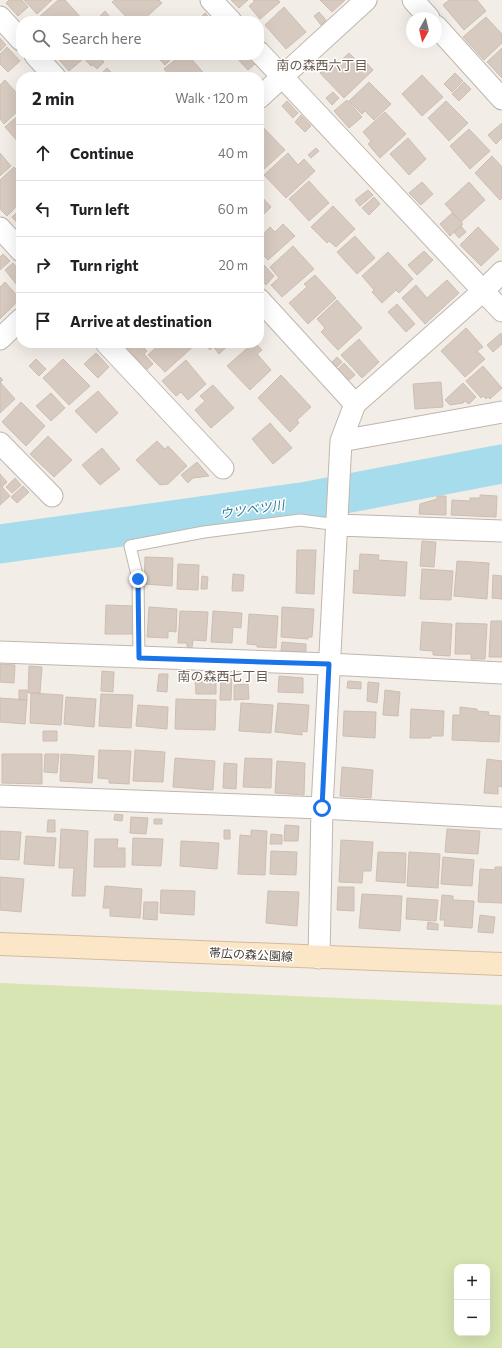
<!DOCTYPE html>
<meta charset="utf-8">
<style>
:root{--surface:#fff;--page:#f6f6f6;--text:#202124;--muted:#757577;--line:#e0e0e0}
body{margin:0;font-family:Commissioner,"Noto Sans JP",sans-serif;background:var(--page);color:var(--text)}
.controls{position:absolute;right:12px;bottom:12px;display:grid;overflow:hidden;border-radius:8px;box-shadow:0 4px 16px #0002}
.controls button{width:36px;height:36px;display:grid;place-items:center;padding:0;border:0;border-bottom:1px solid var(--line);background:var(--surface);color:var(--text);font:20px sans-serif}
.compass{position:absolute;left:406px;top:12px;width:36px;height:36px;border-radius:50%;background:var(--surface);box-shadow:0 4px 16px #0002;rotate:188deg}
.stop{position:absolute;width:12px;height:12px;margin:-9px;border:3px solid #1a73e8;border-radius:50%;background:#fff}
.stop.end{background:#1a73e8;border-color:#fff;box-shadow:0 1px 4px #0008}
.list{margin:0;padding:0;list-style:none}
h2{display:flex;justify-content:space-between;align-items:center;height:52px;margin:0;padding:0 16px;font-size:17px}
h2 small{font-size:13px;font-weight:400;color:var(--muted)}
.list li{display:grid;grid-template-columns:26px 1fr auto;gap:12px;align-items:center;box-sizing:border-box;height:56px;padding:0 16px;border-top:1px solid var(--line)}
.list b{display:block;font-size:15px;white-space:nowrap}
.list em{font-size:13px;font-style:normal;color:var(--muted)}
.icon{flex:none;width:22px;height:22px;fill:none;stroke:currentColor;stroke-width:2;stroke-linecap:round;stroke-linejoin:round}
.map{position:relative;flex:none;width:502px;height:1348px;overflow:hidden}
.search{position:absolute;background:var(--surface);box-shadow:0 4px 16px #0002;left:16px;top:16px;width:248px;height:44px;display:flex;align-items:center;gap:10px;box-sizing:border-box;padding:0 14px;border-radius:16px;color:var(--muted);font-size:15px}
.panel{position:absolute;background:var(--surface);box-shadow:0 4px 16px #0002;left:16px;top:72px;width:248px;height:276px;border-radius:16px}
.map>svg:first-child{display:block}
.green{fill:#d7e5b2;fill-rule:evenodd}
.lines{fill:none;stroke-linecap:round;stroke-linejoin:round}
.river{stroke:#a7dcec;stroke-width:39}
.building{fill:#d7cac0;stroke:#cebeb1}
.lane-casing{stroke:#c1b6ad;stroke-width:13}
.street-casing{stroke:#c1b6ad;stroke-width:23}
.secondary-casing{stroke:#d3bb9c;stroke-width:24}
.lane{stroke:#fff;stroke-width:11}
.street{stroke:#fff;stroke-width:21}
.secondary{stroke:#fce6c8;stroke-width:22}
.route{stroke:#1a73e8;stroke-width:5}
.labels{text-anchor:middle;stroke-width:3;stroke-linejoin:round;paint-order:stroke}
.street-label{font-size:12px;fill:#453d37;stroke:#fff}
.neighbourhood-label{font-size:13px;fill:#68594e;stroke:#fff}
.water-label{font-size:13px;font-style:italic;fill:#307b95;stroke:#fff}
</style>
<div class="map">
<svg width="502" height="1348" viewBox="0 0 502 1348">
<rect width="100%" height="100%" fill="#f3ede7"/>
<path class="green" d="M0,983L502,1005V1348H0ZM457,1267H487V1333H457Z"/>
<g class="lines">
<path class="river" d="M0,544L308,501L502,464"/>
</g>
<path class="building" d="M9,0H22L28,7L18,16L6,3Z
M24,0H52L37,14Z
M58,0H65L84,21H41L38,18Z
M115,0H159L162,3L142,21H130L112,2Z
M231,0H248L239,8Z
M253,0H278L280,2L260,19L249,6L255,1Z
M320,0H345L332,12Z
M449,0H477L486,11L464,30L443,5Z
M284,7L306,32L286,49L265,25Z
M105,11L111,18L107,21H105L100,16Z
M319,12L326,20L321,25L314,16Z
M205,13L212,21H197Z
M486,17L502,34V43L484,60L463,37Z
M0,38L6,45L0,51Z
M7,47L20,61L8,72L0,64V54Z
M502,48V78L487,62Z
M349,53L359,63L363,59L373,70L344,98L320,73L331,63L334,67Z
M58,55H79L83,59L69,71L56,56Z
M81,55H98L104,62L97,69L93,65L91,66Z
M155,55H175L165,65Z
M181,55H188L207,77H171L164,69Z
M234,55H247L255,64L248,70Z
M107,68L116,77H98Z
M455,73L463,81L452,92L444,84Z
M422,75L443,97L422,116L402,94Z
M5,80L21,98V108L4,124L0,119V85Z
M369,82L391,104L374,120L365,111L362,114L349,101Z
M464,82L471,89L459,101L452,94Z
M333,92L339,98L332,105L326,98Z
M347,100L362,117L349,128L334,111Z
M287,101L298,113L293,118L282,106Z
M446,101L468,123L449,141L428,118Z
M385,112L406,134L380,158L368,144L371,141L363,132Z
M21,113V145L5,127Z
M301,115L311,126L305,132L295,122Z
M259,123L285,150L263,170L259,166Z
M502,123V138L496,144L488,135Z
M469,129L490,151L470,169L450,146Z
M408,138L426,159L409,175L390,154Z
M316,148L319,151L311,158L308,155Z
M0,153L11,166L0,176Z
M288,153L298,165L304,159L315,171L286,198L264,175Z
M492,156L502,167V198L500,200L475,173Z
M14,167L21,174V177L20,179L21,180V202L7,216L0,209V180Z
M309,181L329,203L309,221L289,199Z
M422,182L433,194L421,205L409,193Z
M469,182L485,200L461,222L445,204Z
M368,190L373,195L360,206L355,200Z
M261,196L271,207L259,219V198Z
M374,197L380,204L369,215L362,208Z
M333,206L355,229L336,247L329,241L327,243L311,227Z
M21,209V227L12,217Z
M452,213L463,224L450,236L440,224Z
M283,224L295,236L268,260L259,251V235L261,236L270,227L275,232Z
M461,226L466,232L459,238L454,232Z
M478,227L499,249L481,266L460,245Z
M355,236L375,258L357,274L337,252Z
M293,246L314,269L282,297L271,285L279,278L270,267Z
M424,251L433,260L417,275L408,265Z
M388,252L413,279L399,293L396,290L382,303L372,292L374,290L362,276Z
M3,254L10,261L0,270V257Z
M13,263L21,272V282L17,285L5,270Z
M264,265L274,276L266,285L259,278V270Z
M315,275L336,298L308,324L289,303L307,287L304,284Z
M447,280L459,293L425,324L402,298L416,285L427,298Z
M5,282L20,299L0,319V287Z
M337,300L362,328L338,350L321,332L325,328L317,319Z
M397,304L415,324L406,332L388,312Z
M466,328L483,347L477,351L485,359L465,377L441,351Z
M501,333L502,344L493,352L487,345Z
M359,339L379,362L362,378L341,355Z
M133,343H139L147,351L144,354L153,364L144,372L124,351Z
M161,343H197L165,372L148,355Z
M204,343H231L219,354L213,346L210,350Z
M253,343H255L262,350L257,354L271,370L250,390L227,366Z
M96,353L109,367L98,378L84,364Z
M337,357L342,362L337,367L332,362Z
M36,359L46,369L39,376L29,366Z
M63,359L90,386L69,405L43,378Z
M186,360L206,384L188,400L181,392L176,396L162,381Z
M344,363L355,375L348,381L338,369Z
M483,366L502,388L490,399L488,397L486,399L483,396L481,398L466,381Z
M281,375L311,407L297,420L299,423L290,432L258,398Z
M0,377L3,380L0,382L15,399L0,413Z
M441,382L443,407L415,409L413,384Z
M463,383L476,397L469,404L465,401L463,403L450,405L445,400Z
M213,385L234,408L211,428L195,410L205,401L200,396Z
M98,391L118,413L96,433L75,411Z
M51,393L65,408L51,421L36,406Z
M21,402L45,426L26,446L2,422Z
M270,423L292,448L273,464L252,439Z
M48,436L72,460L54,477L30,454Z
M157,441L165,449L168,446L187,466L168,484L160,485L136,460Z
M102,448L120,469L100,485L82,465Z
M197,462L209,476L193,478L188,483L181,475Z
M0,474L7,482L2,487L10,496L0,505Z
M15,478L21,485L12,493L6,487Z
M23,486L29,492L17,503L11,497Z
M480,495L497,496L496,517L451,515L452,500L470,501V498H480Z
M437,496H446V515L419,514L420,504L437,499Z
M422,541L436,542L434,567L420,566Z
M297,550H316L314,594L296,593Z
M360,554L379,555L378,560L407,562L405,596L353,593L354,570L359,571Z
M145,557L173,558L172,586L144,584Z
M457,561L489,563L487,599L454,596Z
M178,564L199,565L198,590L177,589Z
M422,569L453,571L451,600L420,599Z
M233,574L244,575L243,591H232Z
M493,575L502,576V599L492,598Z
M202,576L208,577L207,589H201Z
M106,605L133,606L132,634H105Z
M149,607L177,609L176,632L168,631V638L147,637Z
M282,607L314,609L312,637H308V639L281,637Z
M180,611L208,612L206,641L193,640L192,648L187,647V643H178Z
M213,611L242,613L241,628L233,627L232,643L211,642Z
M249,614L278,616L276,648L257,647V645L247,644Z
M491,621H502V657H489Z
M422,622L452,624L450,656L433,655V651L420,650Z
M456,623L487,624L485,659H471V654H455Z
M282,642L306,644V652L281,651Z
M0,664L15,665L14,683L0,682Z
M29,666L42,667L40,693H28Z
M102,671L114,672L113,692L101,691Z
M159,674H168L167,692L157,691Z
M279,676L303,678V693L278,692Z
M195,677H216V694H196Z
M221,677H232L231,700H220Z
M348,681L361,682V689L347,688Z
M368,682L379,683L377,703L367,701Z
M248,684L249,699L234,700V685Z
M19,690H27V700H19Z
M385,690L400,692L398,716L383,715Z
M31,693L63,695L61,725L30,723Z
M101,694L133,695L131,728L99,726Z
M66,697L96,699L94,727L64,724Z
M0,698L27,700L25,724L0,722Z
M176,699L216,700L215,730L175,729Z
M241,703L273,705L271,733L239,731Z
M278,703L309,705L307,732L302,731V735L275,732Z
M138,705L168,707L167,729L136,726Z
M460,707L477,709V711L489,712L488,715L500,716L499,742L452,740L453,715H460Z
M411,709L444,711L443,736H431V738H410Z
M344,711L376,712L375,738L343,736Z
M43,731H57V741H43Z
M99,750L131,751L129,784L109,783V779L98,778Z
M135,750L165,752L163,782L133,781Z
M2,754H42V784L2,783Z
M45,754H59L57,773L44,772Z
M61,754L94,756L92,783L60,781Z
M175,758L215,761L213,790L173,787Z
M245,758L272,759L271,788L243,787Z
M487,759L502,761V787L498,786V794L484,793Z
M277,761L305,763L304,795L275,793Z
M224,763L237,764L236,789L223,788Z
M342,767L373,770L371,798L340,796Z
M115,814L123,815L122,821L114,820Z
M131,817L148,818L146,834L130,833Z
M154,819H162V824H154Z
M48,820H55V832H47Z
M285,825L299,826L298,841H284Z
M61,829L88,831L85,896H72L74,868H59Z
M447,829L480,831L478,854L445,852Z
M224,830H230V839H224Z
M251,830L267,831L265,875L238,874L240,835L251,836Z
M0,831L21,832L19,860L0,859Z
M271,834L282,835V844H270Z
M26,836L56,838L54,866L24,864Z
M133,838L163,839L161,866L132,865Z
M95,839H118L117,848H125V867H94Z
M341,840L373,842L371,871H363L362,883L339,882Z
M181,841L219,843L217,869L180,866Z
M271,851L297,852L296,875L270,874Z
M378,852L406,853L405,883L376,881Z
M409,852L440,854L438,888L407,886Z
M443,857L474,860L472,886L441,884Z
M495,867H502V903L478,902L480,869L495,870Z
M0,877L24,879L21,912L0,910Z
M105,886L142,889L140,918L110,916V908H103Z
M338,887H354V911L337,910Z
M161,890L195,891L194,915L160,913Z
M268,891L299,892L297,926L266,923Z
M362,894L402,896L400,931L359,928Z
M442,895L453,896V900L474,901L472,928L444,926L445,920H440Z
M407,898L438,900L436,921L406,919Z
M144,902H158L157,920L143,919Z
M480,915L495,917L493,933L478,932Z
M428,922L438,924V930L427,929Z"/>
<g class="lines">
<defs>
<path id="lane" d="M139,657L138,579L130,546L204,532L300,520L338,525"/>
<path id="street" d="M211,0L231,21
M413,0L429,18
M0,17L21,40
M436,26L502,99
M259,52L502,311
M35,55L55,77
M259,98L366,0
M0,228L21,251
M259,299L355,404
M0,339L21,319
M106,343L223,468
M341,441L502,412
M0,443L52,496
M338,525L502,531
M0,652L329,664L502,673
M0,796L322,808L502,818
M319,958L322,808L341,441L355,404L483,291L502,272"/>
<path id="secondary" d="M0,944L502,964"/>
</defs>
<use href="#lane" class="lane-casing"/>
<use href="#street" class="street-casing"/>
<use href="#secondary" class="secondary-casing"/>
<use href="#lane" class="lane"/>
<use href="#street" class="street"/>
<use href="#secondary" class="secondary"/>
</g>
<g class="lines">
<path class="route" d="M138,579L139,658L329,664L322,808"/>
</g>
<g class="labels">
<g class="street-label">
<text transform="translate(251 955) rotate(3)" y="4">帯広の森公園線</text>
</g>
<g class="neighbourhood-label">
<text x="322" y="70">南の森西六丁目</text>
<text x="223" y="681">南の森西七丁目</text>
</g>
<g class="water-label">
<text transform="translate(252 509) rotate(-8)" y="5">ウツベツ川</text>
</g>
</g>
</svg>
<div class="controls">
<button>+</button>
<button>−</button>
</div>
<svg class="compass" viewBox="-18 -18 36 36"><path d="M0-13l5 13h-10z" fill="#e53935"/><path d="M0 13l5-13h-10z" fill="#757577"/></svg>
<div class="stop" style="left:322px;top:808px"></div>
<div class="stop end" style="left:138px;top:579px"></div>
<div class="search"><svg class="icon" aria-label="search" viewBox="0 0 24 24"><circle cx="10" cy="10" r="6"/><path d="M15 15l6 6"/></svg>Search here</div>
<section class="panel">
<h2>2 min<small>Walk · 120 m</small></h2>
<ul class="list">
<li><svg class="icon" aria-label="ahead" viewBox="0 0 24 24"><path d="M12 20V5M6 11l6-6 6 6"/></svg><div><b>Continue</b></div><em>40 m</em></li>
<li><svg class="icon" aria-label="left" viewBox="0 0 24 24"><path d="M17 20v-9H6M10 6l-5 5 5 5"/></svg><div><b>Turn left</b></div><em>60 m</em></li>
<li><svg class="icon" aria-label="right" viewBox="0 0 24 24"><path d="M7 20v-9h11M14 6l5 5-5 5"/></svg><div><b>Turn right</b></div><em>20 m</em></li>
<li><svg class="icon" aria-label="arrive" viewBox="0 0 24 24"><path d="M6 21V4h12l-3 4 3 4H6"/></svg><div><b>Arrive at destination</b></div></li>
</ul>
</section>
</div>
